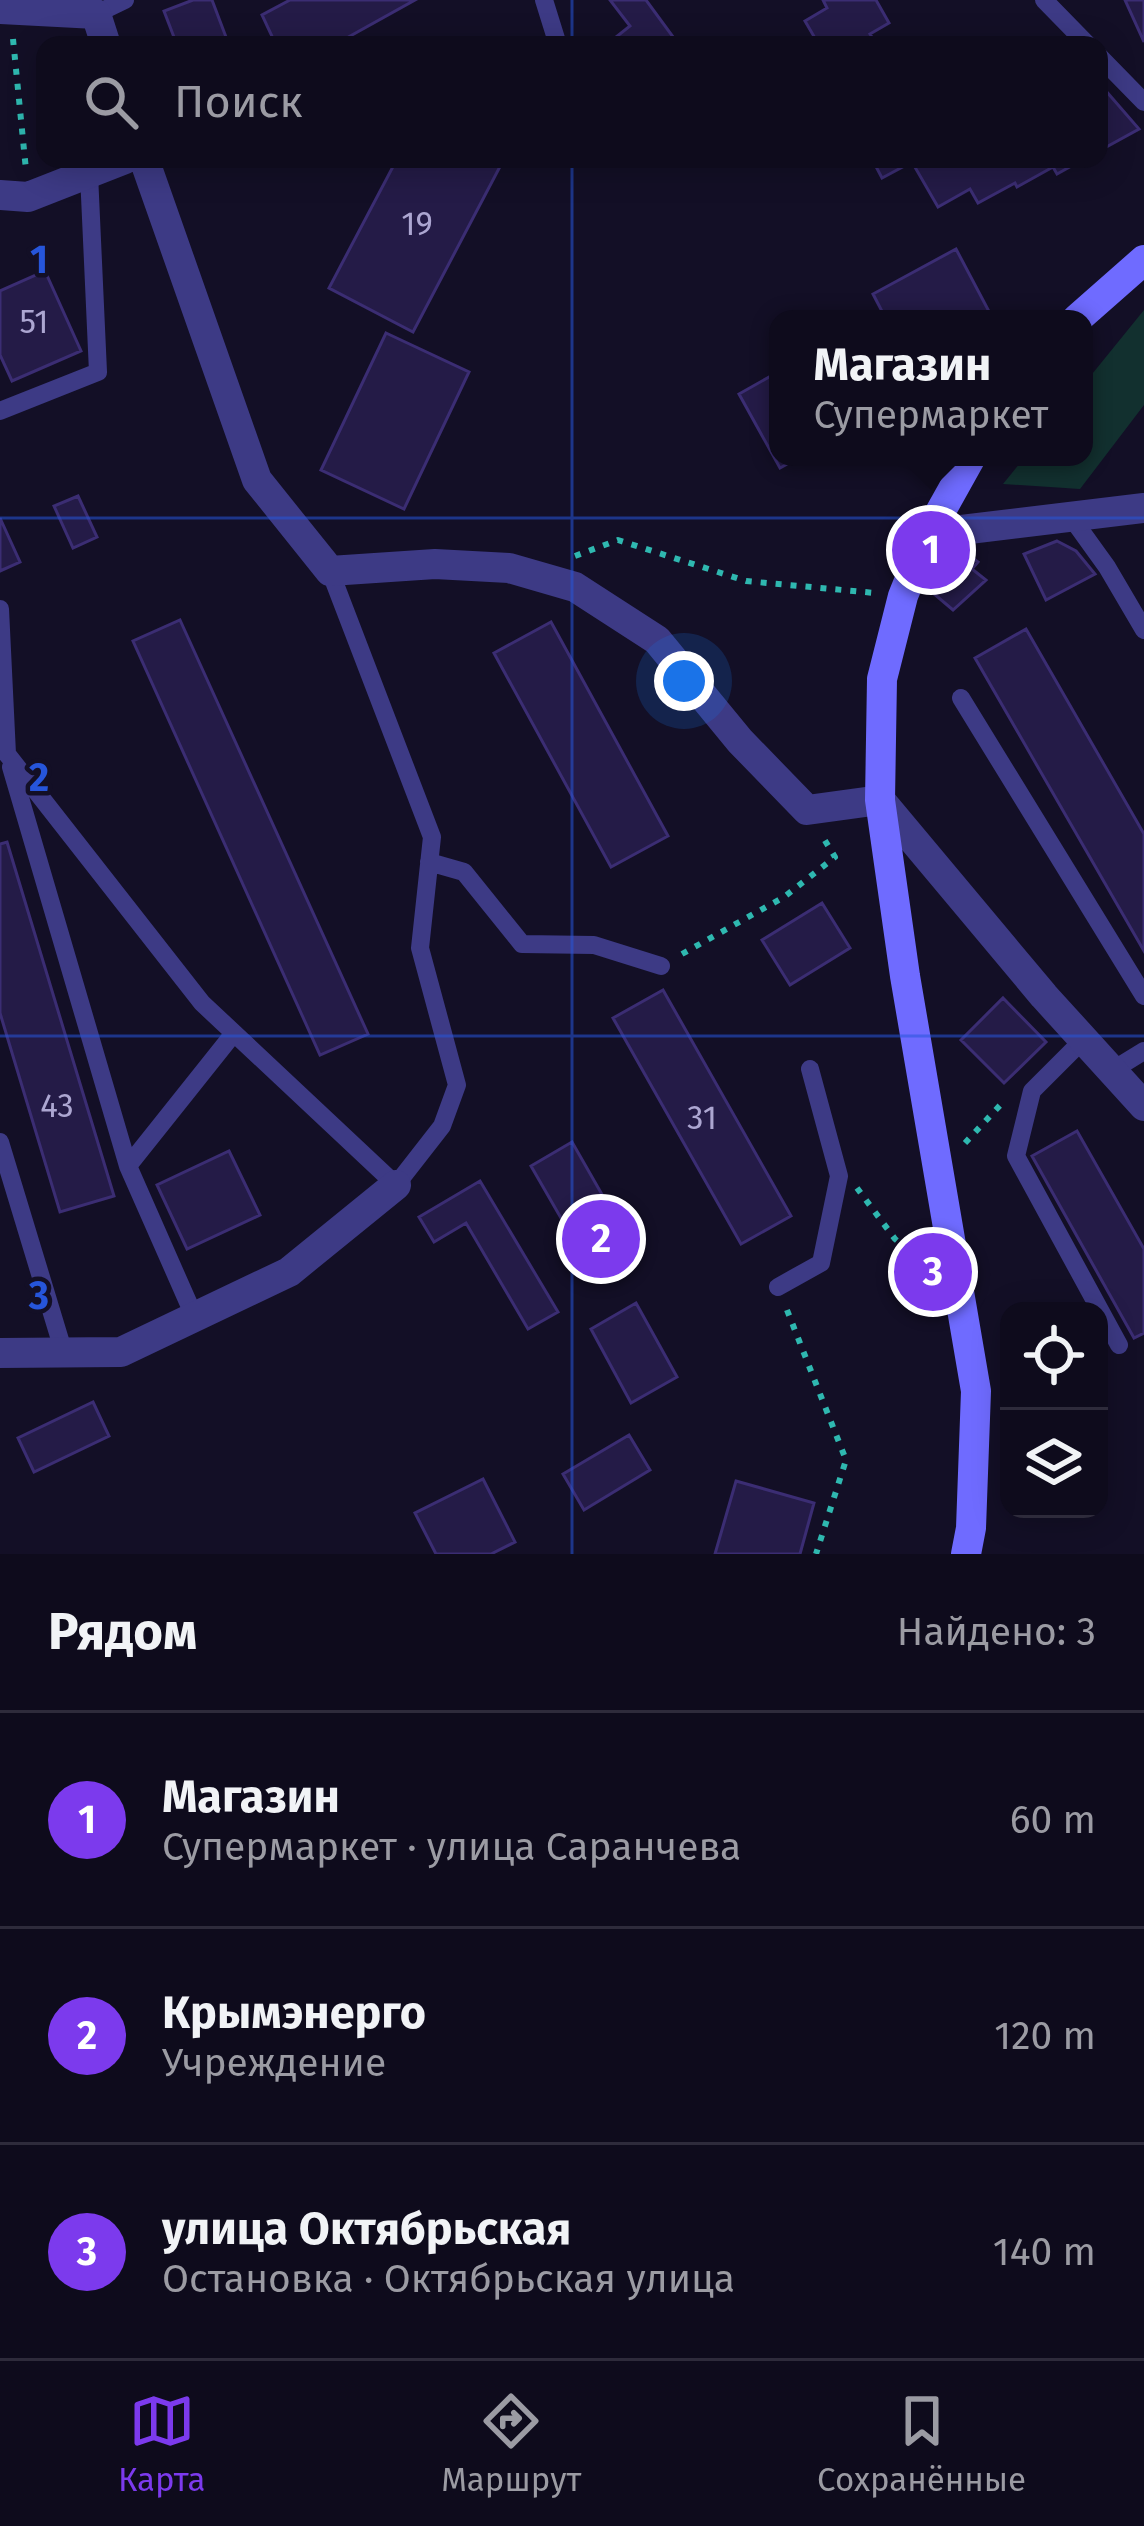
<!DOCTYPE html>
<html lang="ru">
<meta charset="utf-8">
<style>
:root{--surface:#0e0b1c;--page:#1c1929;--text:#f1f3f6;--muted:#9b9ba3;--line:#2e2b3b;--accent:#7c3aed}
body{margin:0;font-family:"Fira Sans",sans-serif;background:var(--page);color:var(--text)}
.controls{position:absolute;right:36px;bottom:36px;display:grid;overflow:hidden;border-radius:24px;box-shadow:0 6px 30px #0003}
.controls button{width:108px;height:108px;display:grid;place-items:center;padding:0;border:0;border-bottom:3px solid var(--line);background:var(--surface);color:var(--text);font:60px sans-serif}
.you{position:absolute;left:684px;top:681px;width:42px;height:42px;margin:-30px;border:9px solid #fff;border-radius:50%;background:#1a73e8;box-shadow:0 0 0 18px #1a73e833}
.badge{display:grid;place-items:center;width:78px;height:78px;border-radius:50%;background:var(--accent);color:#fff;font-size:39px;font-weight:700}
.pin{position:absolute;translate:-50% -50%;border:6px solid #fff;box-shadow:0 3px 12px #0006}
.popup{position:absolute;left:769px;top:310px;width:324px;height:156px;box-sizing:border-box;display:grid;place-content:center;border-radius:24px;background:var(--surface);filter:drop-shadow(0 3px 9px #0005);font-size:39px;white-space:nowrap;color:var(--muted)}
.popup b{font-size:45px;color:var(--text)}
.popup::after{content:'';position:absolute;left:50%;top:100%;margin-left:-24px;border:24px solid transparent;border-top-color:var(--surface)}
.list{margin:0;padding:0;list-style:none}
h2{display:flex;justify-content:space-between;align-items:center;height:156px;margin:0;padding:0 48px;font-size:51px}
h2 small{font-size:39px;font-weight:400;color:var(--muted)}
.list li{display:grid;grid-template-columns:78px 1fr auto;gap:36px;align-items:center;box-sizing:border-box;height:216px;padding:0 48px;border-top:3px solid var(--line)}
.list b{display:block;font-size:45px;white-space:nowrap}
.list p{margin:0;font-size:39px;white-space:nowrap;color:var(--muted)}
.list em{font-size:39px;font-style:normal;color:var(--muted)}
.icon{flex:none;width:66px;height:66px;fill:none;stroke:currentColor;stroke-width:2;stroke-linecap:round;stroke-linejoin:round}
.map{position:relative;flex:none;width:1144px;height:1554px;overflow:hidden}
.search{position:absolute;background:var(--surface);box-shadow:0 6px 30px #0003;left:36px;right:36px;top:36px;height:132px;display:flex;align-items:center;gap:30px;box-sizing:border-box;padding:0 42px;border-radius:24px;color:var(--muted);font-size:45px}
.sheet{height:804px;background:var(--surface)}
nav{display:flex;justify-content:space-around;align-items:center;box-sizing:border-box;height:168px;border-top:3px solid var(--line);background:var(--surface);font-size:33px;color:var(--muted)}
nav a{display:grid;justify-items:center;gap:6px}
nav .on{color:var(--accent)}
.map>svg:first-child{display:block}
.green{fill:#12302f}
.building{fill:#241b47;stroke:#3b2d73;stroke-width:3}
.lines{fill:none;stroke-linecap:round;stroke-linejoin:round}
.path{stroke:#2fb8b0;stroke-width:6;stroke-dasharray:6 9;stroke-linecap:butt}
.service{stroke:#3d3a85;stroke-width:18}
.minor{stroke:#3d3a85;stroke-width:30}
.secondary{stroke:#6f6bff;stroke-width:30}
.grid{fill:none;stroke:#2655da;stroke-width:3;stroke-opacity:0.55}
.labels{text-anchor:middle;stroke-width:9;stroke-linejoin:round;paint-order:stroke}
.number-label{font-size:33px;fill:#aca6d1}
.grid-label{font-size:39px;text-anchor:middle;font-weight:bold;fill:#2655da;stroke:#130f26;stroke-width:9;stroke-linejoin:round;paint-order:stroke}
</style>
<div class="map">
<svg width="1144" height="1554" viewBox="0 0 1144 1554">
<rect width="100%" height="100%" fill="#130f26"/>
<path class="green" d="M1144,310V405L1080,489L1003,484L1025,457H1084V384Z"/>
<path class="building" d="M193,0H212L229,45H177L164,11Z
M290,0H415L334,45H276L262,15Z
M610,0H646L679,45H606L630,26Z
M823,0H876L889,23L870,34L877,45H819L805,21L827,8Z
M1125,0H1144V42Z
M1106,91L1139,129L1099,151V95Z
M397,159H504L413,332L329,288Z
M872,159H1084L1057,174L1053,167L1017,187L1015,183L978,203L970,189L938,207L912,162L882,178Z
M956,249L993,319H886L873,294Z
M45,271L81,351L12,381L0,355V291Z
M386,333L469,372L404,509L321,470Z
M778,372V457H800L780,468L739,394Z
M78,496L97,537L73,548L54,506Z
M0,518L20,562L0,571Z
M1057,541L1076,551L1095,574L1046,600L1024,554Z
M966,553L978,562L972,569L986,580L953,610L933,593Z
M180,620L368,1034L320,1055L133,641Z
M551,622L668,836L611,867L494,653Z
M1026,629L1144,834V951L975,658Z
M7,842L114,1196L60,1212L0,1013V844Z
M822,903L850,948L790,985L762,940Z
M663,990L791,1216L741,1244L613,1018Z
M1003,998L1046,1042L1004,1083L961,1040Z
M1077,1131L1144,1249V1333L1134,1338L1032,1156Z
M572,1142L636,1254L595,1277L531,1166Z
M229,1151L260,1215L187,1249L157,1185Z
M480,1181L558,1312L528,1329L466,1223L434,1242L419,1217Z
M636,1303L677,1377L631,1403L591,1329Z
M93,1402L109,1436L34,1472L18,1438Z
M629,1435L650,1470L584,1510L563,1474Z
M483,1479L515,1542L491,1554H436L415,1513Z
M736,1481L814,1503L800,1554H715Z"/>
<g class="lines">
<path class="path" d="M13,39L26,170
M575,556L618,540L746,581L875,593
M682,954L784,897L835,857L824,839
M965,1143L1005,1100
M857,1188L895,1239L911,1252L921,1250
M787,1310L846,1460L816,1554"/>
<path class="service" d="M544,0L558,45
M1044,0L1088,45
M96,14L125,0
M1099,56L1144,102
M0,411L98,372L89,174
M1071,517L1107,567L1144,630
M0,609L7,754L202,1003L396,1185L442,1126L457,1085L420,948L432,837L330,571
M961,698L1144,996
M11,767L128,1166
M429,862L464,872L522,944L594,945L661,966
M1084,1039L1032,1091L1016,1156L1119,1345
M1113,1070L1144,1051
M0,1142L64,1353
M778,1287L821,1263L839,1176L810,1069
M195,1318L128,1166L234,1033"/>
<path class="minor" d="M0,9L96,14L106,45
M144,159L257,480L330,571L435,564L509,568L575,587L657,640L740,741L807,810L880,800L1044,996L1144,1106
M0,195L28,197L125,159
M928,534L1144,508
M0,1353L121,1352L289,1272L396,1185"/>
<path class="secondary" d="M1077,319L1144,260
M966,1554L971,1528L976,1391L905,976L880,800L882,679L903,596L928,534L971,457"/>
</g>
<path class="grid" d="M572,0V45M572,159V1554M0,518H1144M0,1036H1144"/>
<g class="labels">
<g class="number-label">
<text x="417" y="235">19</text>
<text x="34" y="333">51</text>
<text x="57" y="1117">43</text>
<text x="702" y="1129">31</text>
</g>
</g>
<g class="grid-label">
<text x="39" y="273">1</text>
<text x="39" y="791">2</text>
<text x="39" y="1309">3</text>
</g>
</svg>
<div class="controls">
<button><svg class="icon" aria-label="locate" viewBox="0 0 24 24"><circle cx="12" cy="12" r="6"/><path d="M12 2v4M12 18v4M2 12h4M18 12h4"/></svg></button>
<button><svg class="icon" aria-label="layers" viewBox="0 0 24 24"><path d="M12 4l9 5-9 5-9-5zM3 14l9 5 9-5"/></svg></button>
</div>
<div class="you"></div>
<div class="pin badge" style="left:931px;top:550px">1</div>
<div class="popup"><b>Магазин</b>Супермаркет</div>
<div class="pin badge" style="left:601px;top:1239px">2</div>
<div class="pin badge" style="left:933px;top:1272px">3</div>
<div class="search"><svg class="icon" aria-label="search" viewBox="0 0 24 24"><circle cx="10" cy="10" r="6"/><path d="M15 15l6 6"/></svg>Поиск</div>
</div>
<section class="sheet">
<h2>Рядом<small>Найдено: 3</small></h2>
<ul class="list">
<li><span class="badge">1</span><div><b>Магазин</b><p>Супермаркет · улица Саранчева</p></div><em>60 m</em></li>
<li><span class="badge">2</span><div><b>Крымэнерго</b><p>Учреждение</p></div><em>120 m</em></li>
<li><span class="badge">3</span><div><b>улица Октябрьская</b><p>Остановка · Октябрьская улица</p></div><em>140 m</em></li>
</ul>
</section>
<nav>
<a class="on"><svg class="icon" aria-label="map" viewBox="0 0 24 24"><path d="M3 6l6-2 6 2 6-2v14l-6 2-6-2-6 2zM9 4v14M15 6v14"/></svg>Карта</a>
<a><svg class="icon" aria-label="directions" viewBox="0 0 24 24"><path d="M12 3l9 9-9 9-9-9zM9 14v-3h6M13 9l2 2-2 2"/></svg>Маршрут</a>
<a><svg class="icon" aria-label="saved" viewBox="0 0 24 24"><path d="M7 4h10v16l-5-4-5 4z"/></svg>Сохранённые</a>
</nav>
